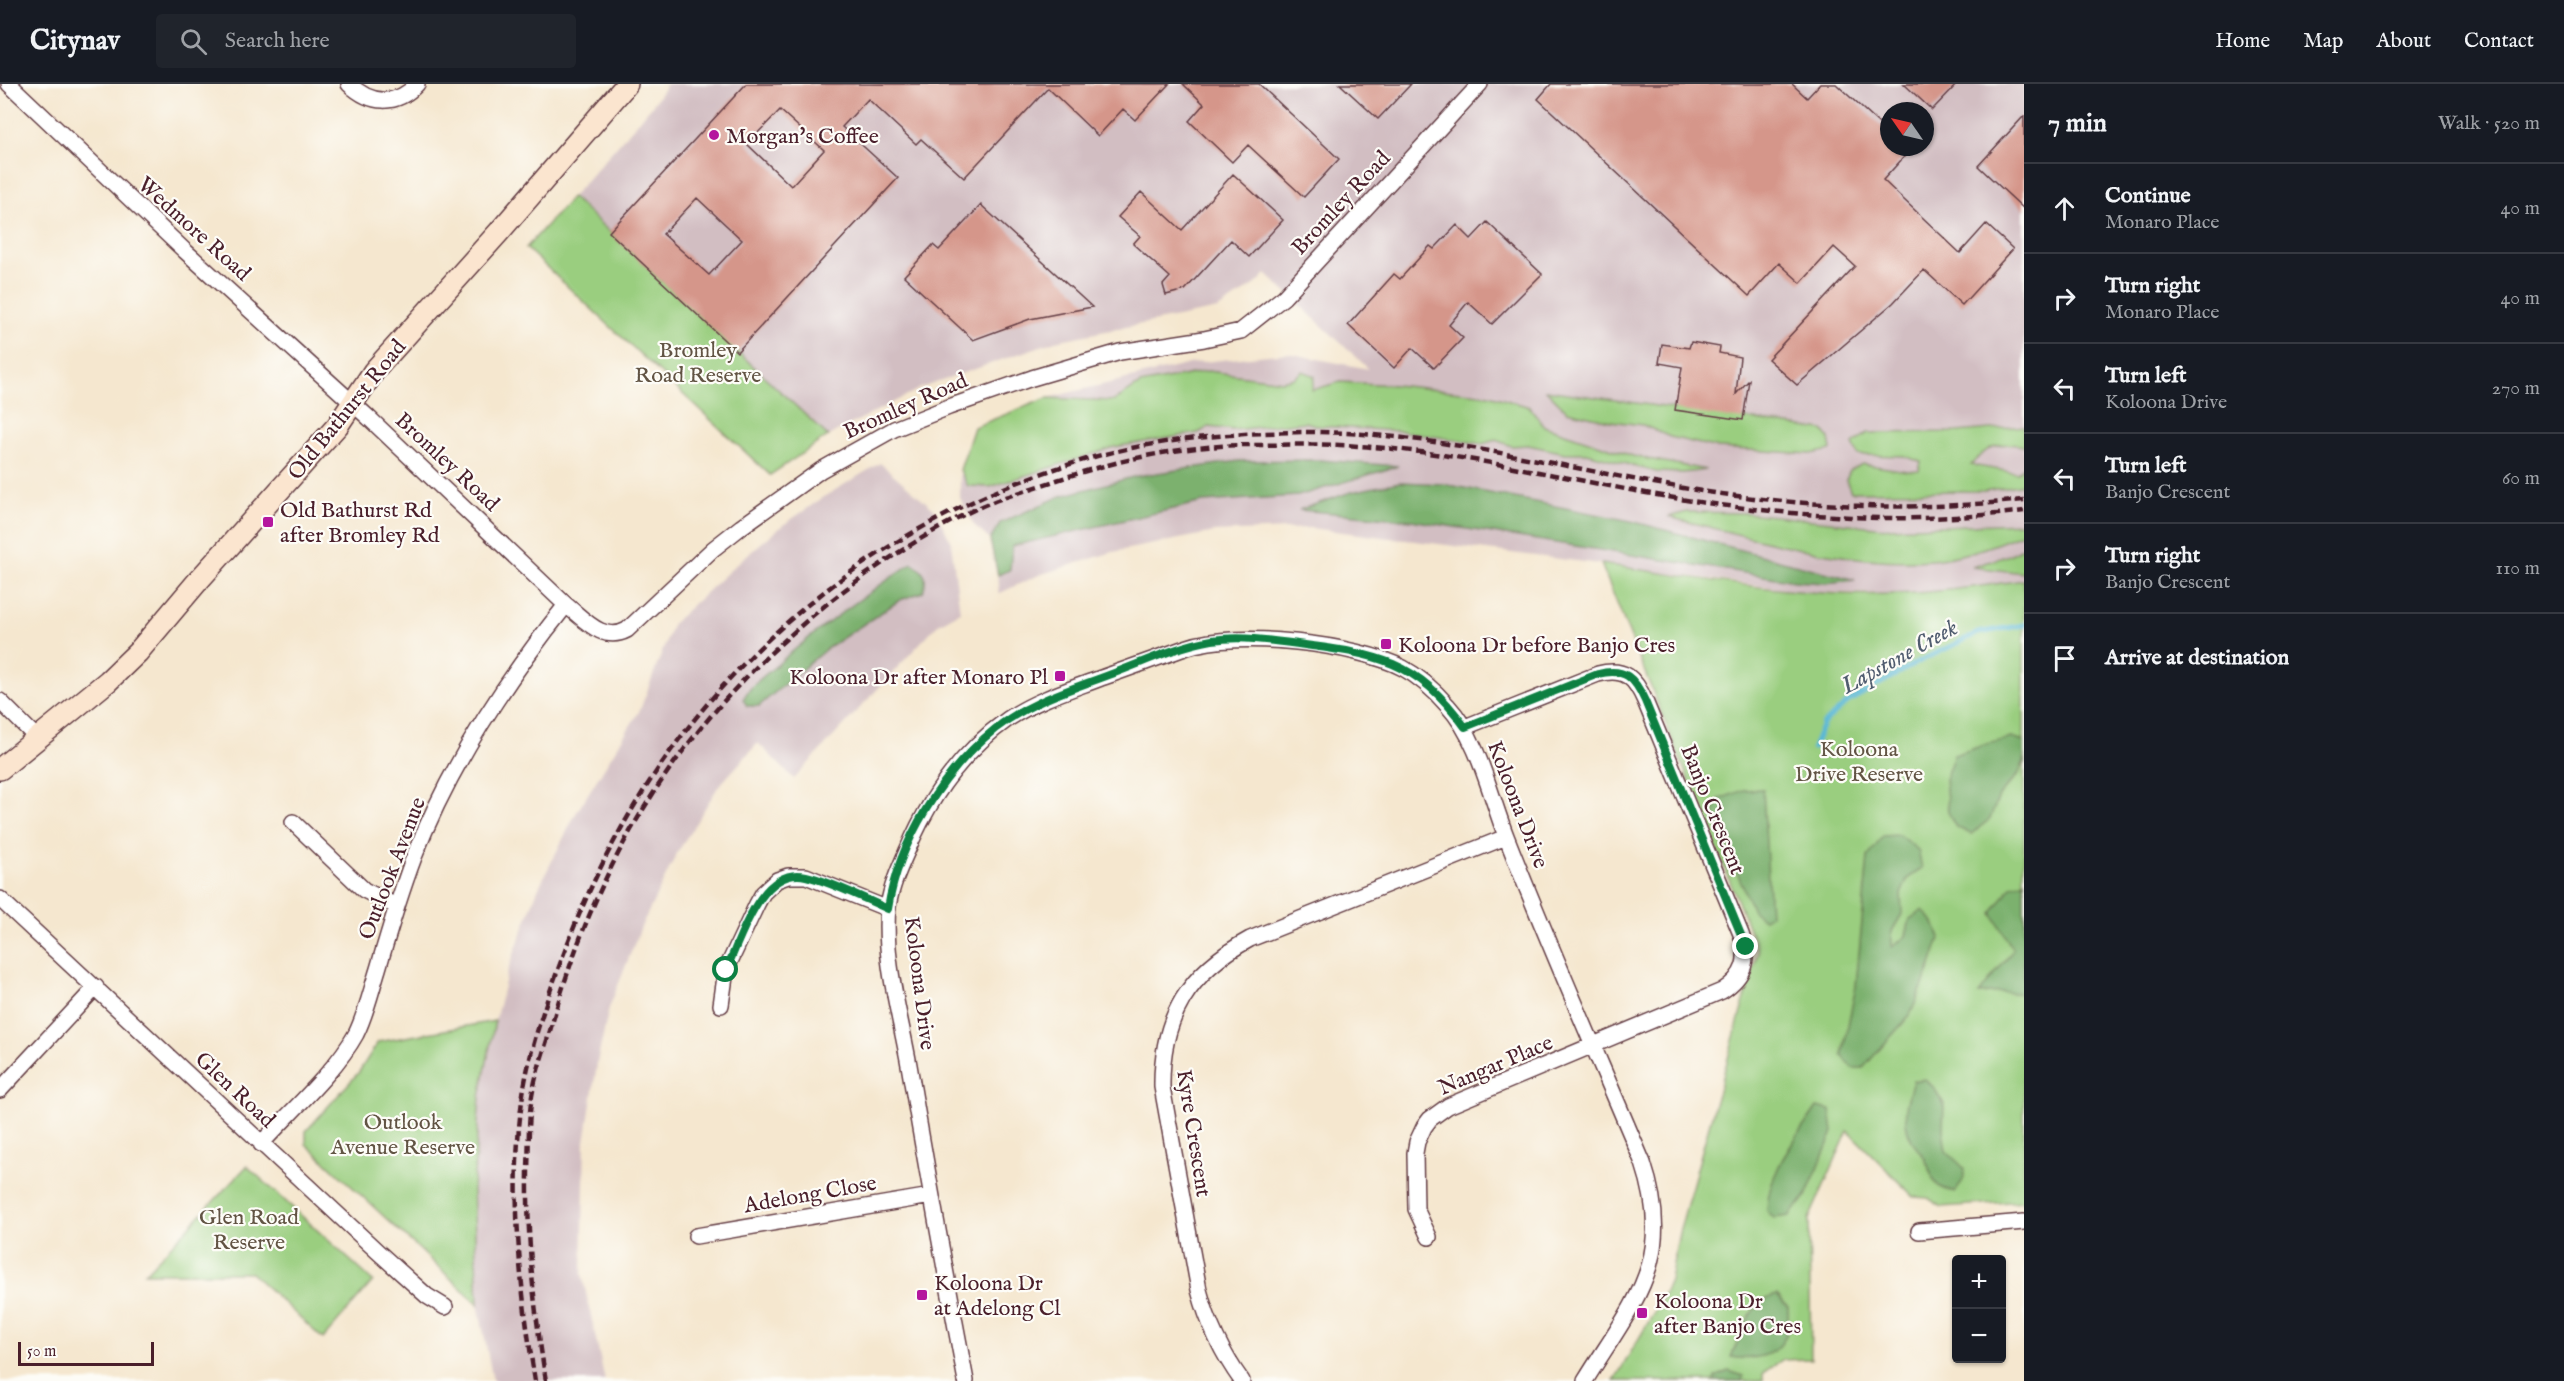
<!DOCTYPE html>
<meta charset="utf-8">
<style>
:root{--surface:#171b24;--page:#20242c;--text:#f1f3f6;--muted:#9ea1a6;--line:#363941}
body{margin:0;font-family:"IM FELL English",serif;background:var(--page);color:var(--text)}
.controls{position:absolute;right:18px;bottom:18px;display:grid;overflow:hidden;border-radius:6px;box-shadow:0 2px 4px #0004}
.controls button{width:54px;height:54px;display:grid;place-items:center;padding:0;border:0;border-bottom:2px solid var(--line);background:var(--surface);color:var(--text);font:30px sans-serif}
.compass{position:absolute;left:1880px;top:18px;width:54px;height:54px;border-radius:50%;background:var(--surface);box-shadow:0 2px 4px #0004;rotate:304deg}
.scale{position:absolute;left:18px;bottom:15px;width:136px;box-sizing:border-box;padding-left:6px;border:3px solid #4a1f2b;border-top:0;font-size:16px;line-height:21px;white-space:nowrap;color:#4a1f2b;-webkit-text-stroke:4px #fdfcf7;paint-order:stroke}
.stop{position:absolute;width:18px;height:18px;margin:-14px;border:4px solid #0b8043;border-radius:50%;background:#fff}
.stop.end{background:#0b8043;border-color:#fff;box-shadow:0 2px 6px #0008}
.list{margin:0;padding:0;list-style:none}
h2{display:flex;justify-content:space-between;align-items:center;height:78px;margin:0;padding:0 24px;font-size:26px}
h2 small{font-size:20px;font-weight:400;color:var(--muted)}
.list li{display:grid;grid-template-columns:39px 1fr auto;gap:18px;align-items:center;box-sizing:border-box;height:90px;padding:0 24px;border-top:2px solid var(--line)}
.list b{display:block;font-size:22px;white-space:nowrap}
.list p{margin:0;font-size:20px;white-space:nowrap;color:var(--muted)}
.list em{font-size:20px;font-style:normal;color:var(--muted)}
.icon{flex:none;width:33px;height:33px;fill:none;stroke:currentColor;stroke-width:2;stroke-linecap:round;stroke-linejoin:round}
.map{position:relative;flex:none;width:2024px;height:1297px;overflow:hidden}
header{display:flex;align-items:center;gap:36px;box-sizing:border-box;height:84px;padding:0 30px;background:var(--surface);border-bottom:2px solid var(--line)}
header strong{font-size:28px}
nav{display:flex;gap:33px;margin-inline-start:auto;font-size:21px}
.search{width:420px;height:54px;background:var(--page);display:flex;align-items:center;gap:15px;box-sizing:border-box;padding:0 21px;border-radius:6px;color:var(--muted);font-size:22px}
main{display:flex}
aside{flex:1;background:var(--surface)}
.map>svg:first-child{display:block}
.industrial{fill:#d2bec2;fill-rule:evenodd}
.green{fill:#9ace7f;stroke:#727655;stroke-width:1.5}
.forest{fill:#7bb16e;stroke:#62684c;stroke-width:1.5}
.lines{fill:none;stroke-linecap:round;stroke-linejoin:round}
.stream{stroke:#58b7d6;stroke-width:5}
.building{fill:#d5968a;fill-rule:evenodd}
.minor-casing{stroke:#643d44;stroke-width:18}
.secondary-casing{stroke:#643d44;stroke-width:24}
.minor{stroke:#fff;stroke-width:15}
.secondary{stroke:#fbe5cf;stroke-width:21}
.rail{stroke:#4a1f2b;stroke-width:4.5;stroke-dasharray:9 4.5;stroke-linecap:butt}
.route{stroke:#0b8043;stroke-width:8}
.poi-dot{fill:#b5179e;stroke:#fdfcf7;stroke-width:2}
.labels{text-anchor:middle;stroke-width:4.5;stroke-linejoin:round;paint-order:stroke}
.poi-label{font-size:22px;fill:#4a1f2b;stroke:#fdfcf7;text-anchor:start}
.street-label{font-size:22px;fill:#4a1f2b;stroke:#fdfcf7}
.park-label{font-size:22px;fill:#625444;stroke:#fdfcf7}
.water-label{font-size:24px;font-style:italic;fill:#505c6f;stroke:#fdfcf7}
</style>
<header>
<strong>Citynav</strong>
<div class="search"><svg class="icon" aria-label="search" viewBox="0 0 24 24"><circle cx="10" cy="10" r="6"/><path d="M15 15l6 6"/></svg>Search here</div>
<nav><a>Home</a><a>Map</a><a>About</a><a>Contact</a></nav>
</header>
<main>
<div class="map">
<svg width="2024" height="1297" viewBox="0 0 2024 1297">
<rect width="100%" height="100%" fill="#fdfcf7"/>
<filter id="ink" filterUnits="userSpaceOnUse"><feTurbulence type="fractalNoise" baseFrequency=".0167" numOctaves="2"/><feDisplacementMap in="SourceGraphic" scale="12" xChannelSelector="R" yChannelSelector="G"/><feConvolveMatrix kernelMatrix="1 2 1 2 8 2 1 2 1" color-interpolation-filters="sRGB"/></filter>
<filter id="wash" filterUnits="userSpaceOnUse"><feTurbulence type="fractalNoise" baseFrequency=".008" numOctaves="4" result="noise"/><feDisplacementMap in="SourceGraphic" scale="24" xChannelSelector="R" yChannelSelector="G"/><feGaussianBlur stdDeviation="1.35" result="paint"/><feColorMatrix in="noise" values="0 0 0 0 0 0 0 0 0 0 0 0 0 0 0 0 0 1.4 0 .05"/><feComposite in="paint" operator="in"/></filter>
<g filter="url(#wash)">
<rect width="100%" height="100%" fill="#f5e7cf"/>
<path class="industrial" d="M667,0H2024V496L1954,506L1890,510L1807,508L1608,481L1310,444L1215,448L1113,468L1039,491L998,510L999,500L990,456L974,441L960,414V386L974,343L1047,314L1194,279L1287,269L1369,285L1266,190L1256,200L1218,225L1055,257L921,304L828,352L572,113L651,23ZM1889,27H1925V63H1889Z
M880,379L935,426L951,458L960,528L937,541L794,695L758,659L718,703L676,771L641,843L609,924L598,974L585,1058L582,1190L605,1297H493L478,1220L473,1105L476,1055L480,1013L495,937L508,886L538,805L575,731L640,626L673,539L741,476L783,441L827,411Z"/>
<path class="green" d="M572,113L828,352L770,391L526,164Z
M1208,287L1282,297L1294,294L1303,287L1315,292L1312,306L1340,298L1395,301L1489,311L1530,323L1544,342L1633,372L1706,386L1683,389L1656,388L1587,369H1565L1528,361L1511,362L1496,356L1482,360L1401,347L1319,342L1305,338L1233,346L1209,343L1198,349L1114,363L990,403L968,402L960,386L974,343L1047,314L1114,317L1140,300Z
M1546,306L1823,346L1829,354L1831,366L1811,370L1718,364L1670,353L1643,341L1610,337L1567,327Z
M2024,342V362C1998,357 1988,362 1971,381L2017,389L2024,383V400L1984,407L1851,408L1846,396L1850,387L1862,380L1907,387L1919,386L1921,378L1904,372L1858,371L1853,360L1868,349L1957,348Z
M1687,428L1747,429L1885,444L2024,439V449C1996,461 1963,473 1932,476C1844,483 1754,453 1668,433Z
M2024,463V489L1972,483L2009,471Z
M1601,480C1697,493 1795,514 1892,510C1937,509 1980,502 2024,496V1117L1942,1123L1928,1114L1914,1113L1848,1047L1809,1135L1811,1275L1782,1276L1763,1289V1297H1614L1662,1215L1670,1196L1679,1149L1758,867Z
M495,937L480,1013L473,1105L478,1220L306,1060V1047L359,988L378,958Z
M247,1082L373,1197L323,1255L251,1189H145Z"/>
<path class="forest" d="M1320,376L1398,382L1298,412L1203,418L1012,462L1010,486L998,491L990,456L1000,439L1061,412L1137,392L1239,377Z
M1400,398L1444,400L1631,437L1855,496L1824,499L1795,497L1411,436L1299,426L1351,408Z
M912,479C925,487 928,493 923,508L900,516L826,565L759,622H747L743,615C751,600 767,590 779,579C821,542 866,511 912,479Z
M2012,654L2024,658V678L2019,689L1999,712L1990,735L1971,750L1956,743L1948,728L1945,695L1954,671L1987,660Z
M1763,705L1770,831L1764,835L1753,827L1714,733L1715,722L1719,715L1744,706Z
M1899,751L1918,766L1922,785L1908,794L1901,810L1902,830L1892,847V863L1906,852L1910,835L1923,826L1934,839L1940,854L1929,887L1910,931L1863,984H1852L1842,971L1856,902L1868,773L1883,752Z
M2024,797V910L2002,908L1979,910L2013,866L1992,829L2011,802Z
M1925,995L1934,1004L1944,1020L1943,1046L1946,1067L1965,1085L1963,1096L1955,1109C1931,1102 1935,1097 1926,1077C1923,1069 1915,1064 1912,1057C1901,1036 1906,1019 1913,997Z
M1817,1023L1830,1026L1833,1048L1806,1112L1789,1132L1774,1134L1767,1127C1768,1087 1796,1055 1817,1023Z
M1777,1211L1788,1223C1788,1231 1789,1242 1786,1251C1778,1273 1751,1277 1731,1273C1742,1250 1749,1216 1777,1211Z
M1729,1287L1743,1292L1742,1297H1714L1715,1293Z"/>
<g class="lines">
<path class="stream" d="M1813,664L1823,640L1849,617L1918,578L1978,549L2024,541"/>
</g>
<g id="blocks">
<path class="building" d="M746,0H1169L1135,36L1123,25L1098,52L1048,4L964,94L921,55L916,60L868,15L842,43L898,94L737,268L609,148ZM780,26L824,66L791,102L747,60ZM697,114L742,156L709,191L663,150Z
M1183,0H1259L1339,75L1304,113L1248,61L1232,78L1189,37L1204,20Z
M1340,0H1411L1378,35Z
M1551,0H1792L1807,14L1820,0H1836L1889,49V63H1913L1883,96L1960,169L1986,140L2013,165L1962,221L1924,186L1893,219L1797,301L1768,275L1855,182L1834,163L1801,199L1779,179L1749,212L1538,15Z
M1904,0H1957L1932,26Z
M2024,32V125L1978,82Z
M1233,90L1283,136L1249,173L1231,156L1185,206L1166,211L1163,201L1170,193L1133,160L1140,152L1118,133L1141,108L1182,146Z
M981,121L1092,223L1030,235L973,256L904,192L933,161L939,166Z
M1487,138L1542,190L1492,240L1468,218L1449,241L1463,254L1434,284L1412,264L1394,284L1348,241L1394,190L1400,195L1430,162L1434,165L1457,141L1471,155Z
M1691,258L1720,263L1719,269L1740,273L1736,310L1749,296L1743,336L1675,326L1682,283L1659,279L1662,260L1689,264Z"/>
</g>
</g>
<g filter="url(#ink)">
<use href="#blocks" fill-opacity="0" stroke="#643d44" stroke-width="1.5"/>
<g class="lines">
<defs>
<path id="minor" d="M9,0L185,167L369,334L566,521C584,535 603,559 627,546L713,465L741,443L821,386L894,345L949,323L1032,294L1120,268L1204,255L1241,247L1284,213L1480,0
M349,0C370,20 396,23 417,0
M0,617L38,655
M293,738L364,806L396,822
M0,815L377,1167L427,1212L445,1223
M721,921L726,886L757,820L763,809L777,796L788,792H806L888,825
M0,1006L96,903
M261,1060C291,1027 335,988 356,950C366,930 371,907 378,885C389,847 400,810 414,773C450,681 505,597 566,521
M1919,1147L2024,1138
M696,1152L931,1112
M1429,1153L1416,1125L1415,1069L1417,1058L1424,1043L1430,1035L1448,1022L1722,907C1745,892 1750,875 1741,850L1645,617C1635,594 1625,583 1598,590L1465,643
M966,1297C946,1192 927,1087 909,981C900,930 883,875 888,823C891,803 899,785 907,767C929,714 960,669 1008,635C1036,616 1069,606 1101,594C1130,584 1159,573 1188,563C1237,546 1357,560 1403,584C1420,593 1435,607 1448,622C1478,654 1490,711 1506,752C1549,862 1597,970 1643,1079C1676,1177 1634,1217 1585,1297
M1242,1297C1221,1268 1208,1240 1199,1206L1162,1003C1161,933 1189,888 1250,855L1506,753"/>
<path id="secondary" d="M0,685L108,597L138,568L198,497L338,341L374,287L499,148L627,0"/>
</defs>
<use href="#minor" class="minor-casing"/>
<use href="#secondary" class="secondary-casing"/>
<use href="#minor" class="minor"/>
<use href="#secondary" class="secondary"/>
<path class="rail" d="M535,1297C520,1205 509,1102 523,1010C531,957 550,906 569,856C661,615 851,439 1101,371C1167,354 1235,349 1303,348C1431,347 1557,383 1683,404C1796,423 1910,428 2024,416
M546,1297C534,1226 527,1158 528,1086C529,1062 528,1036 532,1012C536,988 545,964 552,940C603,757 692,625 842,508C883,477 940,440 987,420C1010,411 1034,404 1057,396C1118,376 1180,362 1244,361C1286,361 1330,359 1372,363C1477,371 1582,399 1686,416C1797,433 1912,441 2024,427"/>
</g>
</g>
<g class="lines" filter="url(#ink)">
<path class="route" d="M726,886C741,854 761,782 806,792C829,797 865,815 888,825C898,758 943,687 995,645C1029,618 1069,606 1109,591C1142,579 1177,562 1212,556C1241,552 1269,556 1298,560C1375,570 1417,575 1465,643L1598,590C1625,583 1635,594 1645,617L1746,863"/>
</g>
<g class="poi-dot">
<circle cx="714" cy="51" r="6"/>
<rect x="262" y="432" width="12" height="12" rx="3"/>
<rect x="1380" y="554" width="12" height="12" rx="3"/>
<rect x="1054" y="586" width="12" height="12" rx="3"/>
<rect x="916" y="1205" width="12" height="12" rx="3"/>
<rect x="1636" y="1223" width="12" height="12" rx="3"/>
</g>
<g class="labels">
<g class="poi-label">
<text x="726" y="59">Morgan's Coffee</text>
<text x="280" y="433">Old Bathurst Rd<tspan x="280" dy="25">after Bromley Rd</tspan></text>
<text x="1398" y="568">Koloona Dr before Banjo Cres</text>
<text x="1048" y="600" text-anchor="end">Koloona Dr after Monaro Pl</text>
<text x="934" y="1206">Koloona Dr<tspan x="934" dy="25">at Adelong Cl</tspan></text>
<text x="1654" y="1224">Koloona Dr<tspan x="1654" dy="25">after Banjo Cres</tspan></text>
</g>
<g class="street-label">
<text transform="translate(1340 118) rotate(-47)" y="8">Bromley Road</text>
<text transform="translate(195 144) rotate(42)" y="8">Wedmore Road</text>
<text transform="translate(905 321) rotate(-24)" y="8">Bromley Road</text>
<text transform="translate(346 325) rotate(-51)" y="8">Old Bathurst Road</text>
<text transform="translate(448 377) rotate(43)" y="8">Bromley Road</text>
<text transform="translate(1519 720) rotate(69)" y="8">Koloona Drive</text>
<text transform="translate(1714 725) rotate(68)" y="8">Banjo Crescent</text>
<text transform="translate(391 784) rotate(-69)" y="8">Outlook Avenue</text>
<text transform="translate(921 899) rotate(83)" y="8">Koloona Drive</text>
<text transform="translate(1495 980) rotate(-23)" y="8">Nangar Place</text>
<text transform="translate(236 1005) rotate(43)" y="8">Glen Road</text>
<text transform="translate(1195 1049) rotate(81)" y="8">Kyre Crescent</text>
<text transform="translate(810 1109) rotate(-10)" y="8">Adelong Close</text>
</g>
<g class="park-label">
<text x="698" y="273">Bromley<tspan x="698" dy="25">Road Reserve</tspan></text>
<text x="1859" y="672">Koloona<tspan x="1859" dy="25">Drive Reserve</tspan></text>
<text x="403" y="1045">Outlook<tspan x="403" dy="25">Avenue Reserve</tspan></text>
<text x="249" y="1140">Glen Road<tspan x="249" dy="25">Reserve</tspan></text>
</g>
<g class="water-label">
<text transform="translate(1899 572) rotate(-29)" y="8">Lapstone Creek</text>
</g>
</g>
</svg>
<div class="controls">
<button>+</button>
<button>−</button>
</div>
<svg class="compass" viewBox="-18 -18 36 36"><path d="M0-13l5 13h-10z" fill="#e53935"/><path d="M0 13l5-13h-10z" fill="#9ea1a6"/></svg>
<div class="scale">50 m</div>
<div class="stop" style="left:726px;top:886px"></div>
<div class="stop end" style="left:1746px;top:863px"></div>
</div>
<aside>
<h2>7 min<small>Walk · 520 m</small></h2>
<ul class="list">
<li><svg class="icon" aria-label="ahead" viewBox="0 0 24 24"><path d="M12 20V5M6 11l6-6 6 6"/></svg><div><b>Continue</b><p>Monaro Place</p></div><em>40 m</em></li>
<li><svg class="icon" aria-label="right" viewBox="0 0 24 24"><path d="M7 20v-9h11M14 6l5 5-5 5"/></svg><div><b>Turn right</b><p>Monaro Place</p></div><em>40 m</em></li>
<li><svg class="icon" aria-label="left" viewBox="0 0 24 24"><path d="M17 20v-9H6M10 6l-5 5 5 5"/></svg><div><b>Turn left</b><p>Koloona Drive</p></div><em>270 m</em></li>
<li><svg class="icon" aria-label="left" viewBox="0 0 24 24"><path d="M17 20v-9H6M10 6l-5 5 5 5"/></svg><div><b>Turn left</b><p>Banjo Crescent</p></div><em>60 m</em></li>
<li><svg class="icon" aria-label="right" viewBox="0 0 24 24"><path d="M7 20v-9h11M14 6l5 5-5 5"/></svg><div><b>Turn right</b><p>Banjo Crescent</p></div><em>110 m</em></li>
<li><svg class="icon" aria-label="arrive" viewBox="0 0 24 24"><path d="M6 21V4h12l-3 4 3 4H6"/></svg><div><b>Arrive at destination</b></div></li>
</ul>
</aside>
</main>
